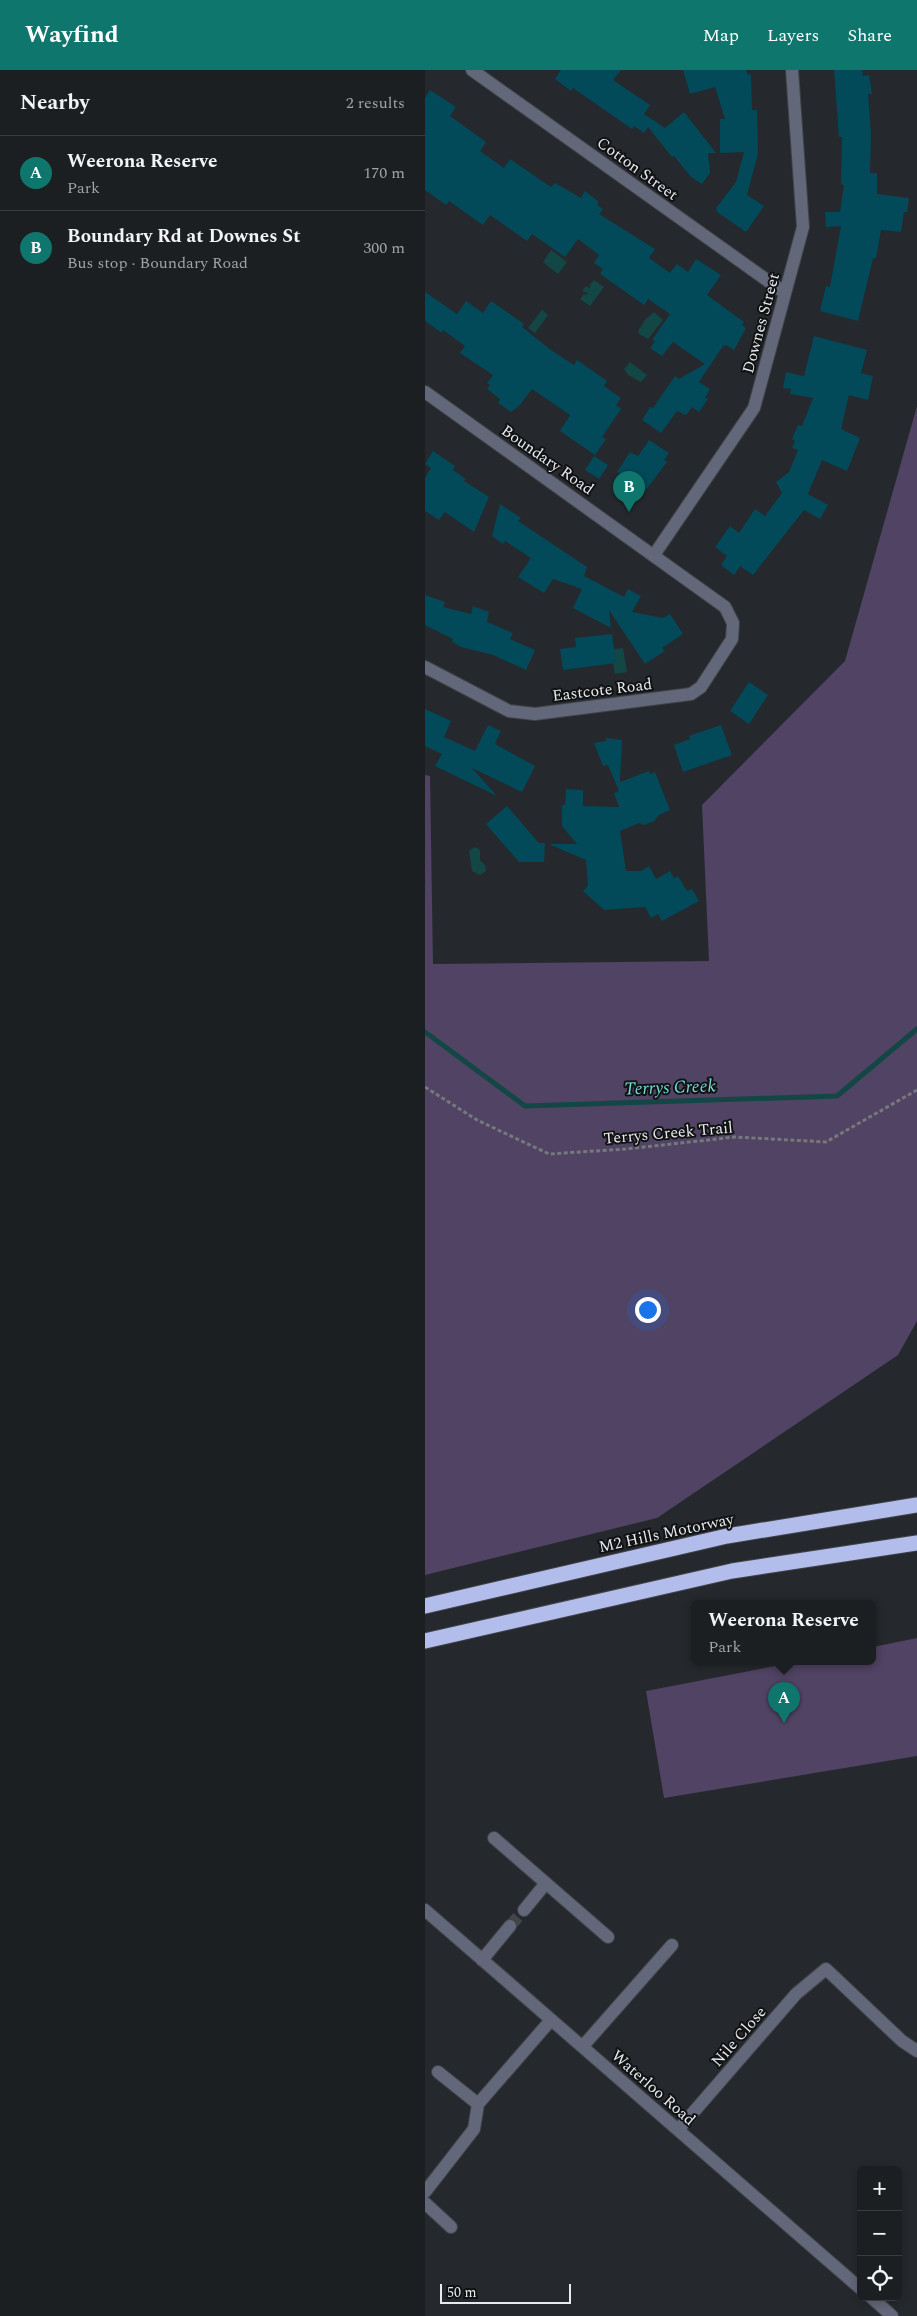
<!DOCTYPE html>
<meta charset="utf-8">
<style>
:root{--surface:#1c1f22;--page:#25272a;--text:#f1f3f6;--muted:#a0a2a5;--line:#3a3d40;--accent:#0f766e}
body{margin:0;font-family:Spectral,serif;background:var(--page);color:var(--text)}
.controls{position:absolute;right:15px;bottom:15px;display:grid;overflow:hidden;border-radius:8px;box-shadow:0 2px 8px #0003}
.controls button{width:45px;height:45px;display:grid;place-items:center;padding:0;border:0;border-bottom:1px solid var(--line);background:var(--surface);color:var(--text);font:25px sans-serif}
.scale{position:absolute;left:15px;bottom:12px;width:131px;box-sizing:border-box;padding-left:5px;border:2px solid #e8ebee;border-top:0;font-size:14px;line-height:18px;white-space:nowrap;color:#e8ebee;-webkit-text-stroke:4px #101213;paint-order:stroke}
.you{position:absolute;left:222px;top:1239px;width:18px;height:18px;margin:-12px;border:4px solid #fff;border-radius:50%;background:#1a73e8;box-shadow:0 0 0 8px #1a73e833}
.badge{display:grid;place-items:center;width:32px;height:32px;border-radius:50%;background:var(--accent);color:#fff;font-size:16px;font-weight:700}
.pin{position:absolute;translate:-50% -41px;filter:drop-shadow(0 1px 2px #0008)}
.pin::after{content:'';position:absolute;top:26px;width:18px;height:15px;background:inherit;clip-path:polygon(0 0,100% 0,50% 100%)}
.popup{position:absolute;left:266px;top:1530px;width:185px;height:65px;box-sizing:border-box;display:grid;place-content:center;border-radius:8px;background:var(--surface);filter:drop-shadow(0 1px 4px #0005);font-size:16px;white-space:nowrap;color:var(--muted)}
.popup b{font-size:19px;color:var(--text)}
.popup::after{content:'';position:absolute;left:50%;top:100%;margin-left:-10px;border:10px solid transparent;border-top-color:var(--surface)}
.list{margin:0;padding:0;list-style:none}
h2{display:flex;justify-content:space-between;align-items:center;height:65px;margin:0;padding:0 20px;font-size:21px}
h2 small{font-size:16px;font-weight:400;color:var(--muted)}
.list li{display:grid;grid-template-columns:32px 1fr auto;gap:15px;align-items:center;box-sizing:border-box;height:75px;padding:0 20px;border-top:1px solid var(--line)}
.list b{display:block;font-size:19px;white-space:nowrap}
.list p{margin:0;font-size:16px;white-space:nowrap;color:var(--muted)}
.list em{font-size:16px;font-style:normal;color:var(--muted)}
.icon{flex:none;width:28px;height:28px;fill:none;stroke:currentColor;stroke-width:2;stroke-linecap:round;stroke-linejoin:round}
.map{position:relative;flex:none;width:492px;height:2246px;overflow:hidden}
header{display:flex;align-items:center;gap:30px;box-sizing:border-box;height:70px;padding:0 25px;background:var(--accent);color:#fff}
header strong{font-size:24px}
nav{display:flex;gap:28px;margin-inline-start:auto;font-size:18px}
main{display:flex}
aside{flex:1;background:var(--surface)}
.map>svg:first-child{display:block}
.green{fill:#504363}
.water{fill:#134745}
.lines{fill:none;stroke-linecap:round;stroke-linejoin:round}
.stream{stroke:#134745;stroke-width:5}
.building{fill:#024959}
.minor-tunnel{stroke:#42464a;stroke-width:12;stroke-dasharray:12 6;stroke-linecap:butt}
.minor-casing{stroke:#404448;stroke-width:14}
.highway-casing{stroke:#404448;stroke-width:17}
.path{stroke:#75797c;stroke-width:3;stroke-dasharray:4 2.5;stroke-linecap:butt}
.minor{stroke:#626779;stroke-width:12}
.highway{stroke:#b2bdeb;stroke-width:15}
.labels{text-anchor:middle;stroke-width:4;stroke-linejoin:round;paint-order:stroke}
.street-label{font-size:16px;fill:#e8ebee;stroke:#101213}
.water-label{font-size:18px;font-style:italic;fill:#74dbd6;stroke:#101213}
</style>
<header>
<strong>Wayfind</strong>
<nav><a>Map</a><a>Layers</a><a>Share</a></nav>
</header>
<main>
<aside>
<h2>Nearby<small>2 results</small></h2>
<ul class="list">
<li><span class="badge">A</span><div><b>Weerona Reserve</b><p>Park</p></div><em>170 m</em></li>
<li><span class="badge">B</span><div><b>Boundary Rd at Downes St</b><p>Bus stop · Boundary Road</p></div><em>300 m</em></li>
</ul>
</aside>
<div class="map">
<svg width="492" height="2246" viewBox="0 0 492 2246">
<rect width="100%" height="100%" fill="#25292d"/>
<path class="green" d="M492,336V1251L473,1285L232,1448L0,1505V705L5,706L8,894L284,891L277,735L420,591Z
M492,1568V1686L239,1728L221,1621L371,1592H448V1577Z"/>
<path class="water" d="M126,180L142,192L133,204L118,192Z
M169,210L179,217L165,236L155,229L159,224L161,225L163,223L157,221L161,216L166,219L164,216Z
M117,240L123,245L110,263L103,258Z
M229,242L238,250L223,269L214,264L213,261L220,250Z
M205,292L222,305L216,312L203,305L199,299Z
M198,578L202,602L190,604L186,580Z
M50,777L55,780V790L60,795L61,801L55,805L47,801L44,781Z"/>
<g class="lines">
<path class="stream" d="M0,962L100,1036L412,1026L492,959"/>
</g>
<path class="building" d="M136,0H196L188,10L225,35L219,44L240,58L259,42L291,83H283L285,103L277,114L266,107L249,86L247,87L223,57L219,63L209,56L207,59L148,18L146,21L130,9Z
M258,0H321L323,5L326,4L327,40H332L333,83L322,125L339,136L321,162L292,142L291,138L311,112L319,82L295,83V49H300L290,17L265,24Z
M409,0H437L438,6L444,5L447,24H443L446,64L445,103H452V124L484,128L482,142H479L476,162L456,160L451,188H448L433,251L395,241L401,216L405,217L416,156L401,157L400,142H415L419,115L416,114L417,67H414Z
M5,20L31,37L25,46L61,72L55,81L79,98L85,89L126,117L130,113L156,128L160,121L174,132L172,135L178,139L174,144L230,179L224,188L245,203L252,194L263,202L271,189L296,205L282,225L319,252L317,255L321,258L309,280L301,275L298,276L274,312L285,319L280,328L283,329L274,342L267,337L261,345L252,341L236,363L217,350L225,337L228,338L250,306L254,309L280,294L248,272L237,286L225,278L230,271L227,270L245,244L223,229L219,235L175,204L178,199L169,193L174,185L153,169L140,187L107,164L102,171L65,145L58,155L24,131L21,135L0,120V28Z
M0,222L32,244L41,231L58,243L66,231L99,254L97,257L126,280L149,295L152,290L182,311L179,316L196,328L191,335L196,339L177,367L181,369L170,385L135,361L145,345L107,319L95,335L86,342L73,333L75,329L62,319L65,315L62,313L68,305L35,283L40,276L18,260L17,263L0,251Z
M389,266L442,280L436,303L448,306L443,330L424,325L416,359L435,368L422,401L397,390L383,424L403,435L395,449L379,440L328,505L315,496L309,505L296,495L302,486L290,477L305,456L314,463L330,439L340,446L357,423L351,412L364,402L373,380L367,378L370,371L367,369L373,355L377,356L388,328L365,324L366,319L358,318L361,302L379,306Z
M224,370L244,383L239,390L242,392L220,421L192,402L205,382L213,386Z
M8,381L30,396L28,400L41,409L39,411L64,427L49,462L20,442L14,450L0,441V408L6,398L0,394Z
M169,386L183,395L174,409L160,400Z
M75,434L96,448L93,451L162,497L159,506L199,527L203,519L216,526L207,542L238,548L245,544L258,564L237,578L240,581L220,594L184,540L186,558L148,538L157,519L128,509L119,523L93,507L106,488L80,471L78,474L67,466Z
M0,525L20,532L18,537L46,544L48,536L64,542L62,552L88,563L85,569L110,580L101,600L68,585L36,577L27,572L28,569L0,555Z
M187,564L191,593L138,600L135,579L151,577L150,568Z
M324,612L343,625L324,654L305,641Z
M0,639L26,651L19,667L50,681L63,655L76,661L70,674L110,696L97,722L47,698L72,726L10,696L17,684L0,676Z
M296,655L307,685L258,702L249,675L265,669L264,666Z
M181,668L197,670L195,712L224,701L225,704L230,702L245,740L234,745L229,751L219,755L214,753L195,761L201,801H216L224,796L231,809L245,801L249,808L253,806L262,821L267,819L274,831L237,851L233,844L226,848L220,837L179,840L158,821L163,816L161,790L126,775V774H152L137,756V735H140L141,719L158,720V736L194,737L189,723L194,721L183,695L178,696L169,673L181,671Z
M82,736L114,773H120L119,792H94L61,754Z"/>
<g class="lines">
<path class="minor-tunnel" d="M85,1856L99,1840"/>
<defs>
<path id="minor" d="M47,0L360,223
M0,322L300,537L308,553L307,569L276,617L266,624L110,644L84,641L0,597
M229,485L329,338L378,157L367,0
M69,1768L183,1867
M0,1840L436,2219
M99,1840L121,1813
M57,1890L85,1856
M158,1976L247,1875
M13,2002L53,2034L126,1950
M253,2060L371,1924L401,1899L477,1971L492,1981
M0,2122L49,2059L53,2034
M0,2133L26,2157
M446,2227L467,2246"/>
<path id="highway" d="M0,1536L302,1466L492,1435
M0,1571L307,1501L492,1473"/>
</defs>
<use href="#minor" class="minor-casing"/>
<use href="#highway" class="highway-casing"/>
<path class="path" d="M0,1017L52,1050L124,1084L201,1079L310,1067L401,1072L492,1020"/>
<use href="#minor" class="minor"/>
<use href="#highway" class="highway"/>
</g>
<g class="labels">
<g class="street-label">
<text transform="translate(213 98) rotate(36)" y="6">Cotton Street</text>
<text transform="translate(335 253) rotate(-75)" y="6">Downes Street</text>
<text transform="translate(123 389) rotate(35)" y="6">Boundary Road</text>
<text transform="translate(177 619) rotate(-7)" y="6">Eastcote Road</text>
<text transform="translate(243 1062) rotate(-5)" y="6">Terrys Creek Trail</text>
<text transform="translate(241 1462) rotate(-12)" y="6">M2 Hills Motorway</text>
<text transform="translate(313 1966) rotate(-49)" y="6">Nile Close</text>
<text transform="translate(229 2017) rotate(41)" y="6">Waterloo Road</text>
</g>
<g class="water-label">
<text transform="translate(245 1017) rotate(-2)" y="6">Terrys Creek</text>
</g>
</g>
</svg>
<div class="controls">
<button>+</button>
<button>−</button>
<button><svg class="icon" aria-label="locate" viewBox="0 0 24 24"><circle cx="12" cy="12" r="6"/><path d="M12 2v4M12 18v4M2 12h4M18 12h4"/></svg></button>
</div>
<div class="scale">50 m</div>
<div class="you"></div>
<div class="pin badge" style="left:359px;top:1653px">A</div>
<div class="popup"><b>Weerona Reserve</b>Park</div>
<div class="pin badge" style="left:204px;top:442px">B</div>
</div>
</main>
